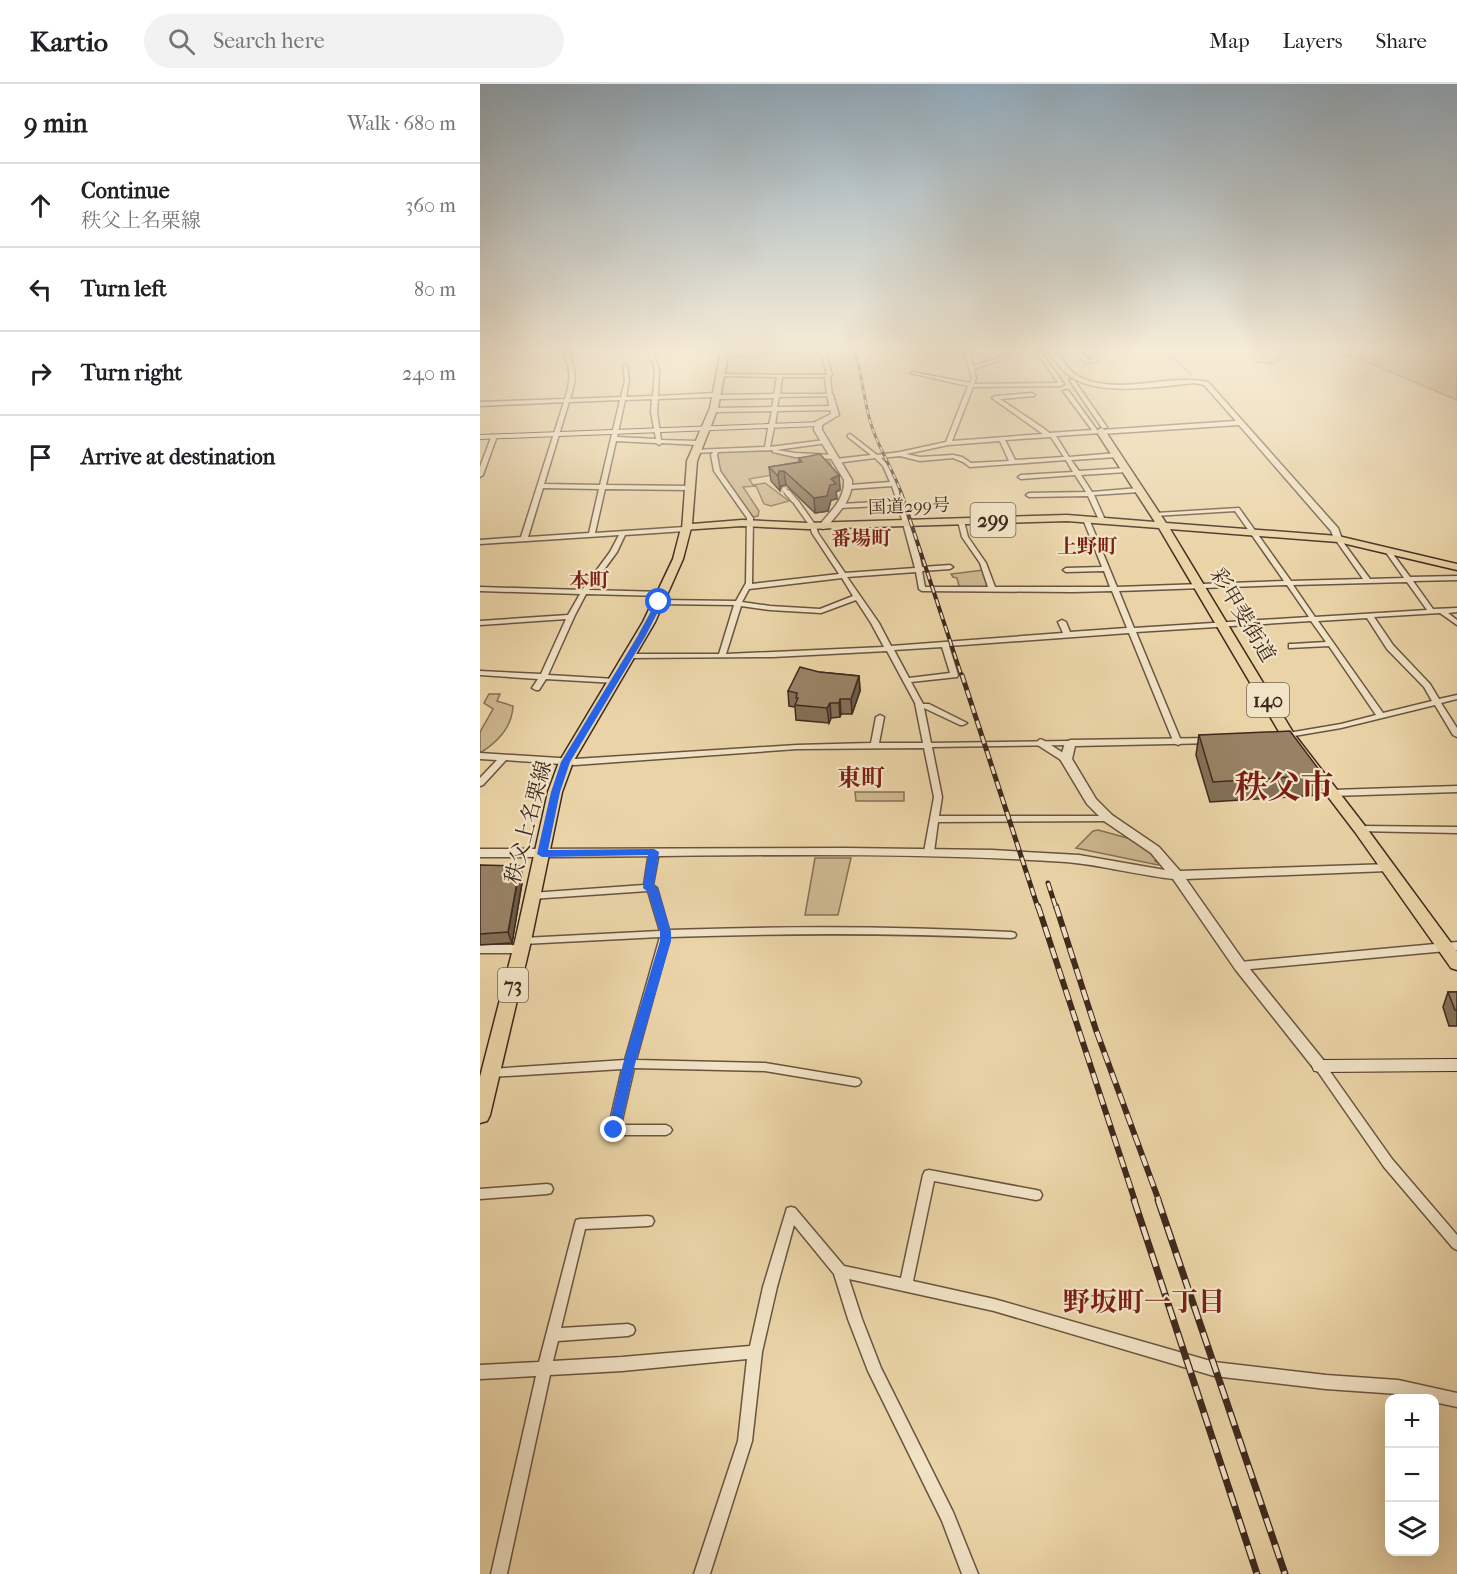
<!DOCTYPE html>
<meta charset="utf-8">
<style>
:root{--surface:#fff;--page:#f2f2f2;--text:#202124;--muted:#757577;--line:#e0e0e0}
body{margin:0;font-family:"IM FELL French Canon","Noto Serif JP",serif;background:var(--page);color:var(--text)}
.controls{position:absolute;right:18px;bottom:18px;display:grid;overflow:hidden;border-radius:12px;box-shadow:0 6px 24px #0002}
.controls button{width:54px;height:54px;display:grid;place-items:center;padding:0;border:0;border-bottom:2px solid var(--line);background:var(--surface);color:var(--text);font:30px sans-serif}
.stop{position:absolute;width:18px;height:18px;margin:-14px;border:4px solid #2563eb;border-radius:50%;background:#fff}
.stop.end{background:#2563eb;border-color:#fff;box-shadow:0 2px 6px #0008}
.list{margin:0;padding:0;list-style:none}
h2{display:flex;justify-content:space-between;align-items:center;height:78px;margin:0;padding:0 24px;font-size:26px}
h2 small{font-size:20px;font-weight:400;color:var(--muted)}
.list li{display:grid;grid-template-columns:39px 1fr auto;gap:18px;align-items:center;box-sizing:border-box;height:84px;padding:0 24px;border-top:2px solid var(--line)}
.list b{display:block;font-size:22px;white-space:nowrap}
.list p{margin:0;font-size:20px;white-space:nowrap;color:var(--muted)}
.list em{font-size:20px;font-style:normal;color:var(--muted)}
.icon{flex:none;width:33px;height:33px;fill:none;stroke:currentColor;stroke-width:2;stroke-linecap:round;stroke-linejoin:round}
.map{position:relative;flex:none;width:977px;height:1490px;overflow:hidden}
header{display:flex;align-items:center;gap:36px;box-sizing:border-box;height:84px;padding:0 30px;background:var(--surface);border-bottom:2px solid var(--line)}
header strong{font-size:28px}
nav{display:flex;gap:33px;margin-inline-start:auto;font-size:21px}
.search{width:420px;height:54px;background:var(--page);display:flex;align-items:center;gap:15px;box-sizing:border-box;padding:0 21px;border-radius:33px;color:var(--muted);font-size:22px}
main{display:flex}
aside{flex:1;background:var(--surface)}
.map>svg:first-child{display:block}
.green{fill:#cdb790;stroke:#867057;stroke-width:1.5}
.lines{fill:none;stroke-linecap:round;stroke-linejoin:round}
.stream{stroke:#836d54;stroke-width:1.5}
.pedestrian-far2-casing{stroke:#6a5440;stroke-width:5}
.pedestrian-far1-casing{stroke:#6a5440;stroke-width:8}
.pedestrian-casing{stroke:#6a5440;stroke-width:10}
.minor-casing{stroke:#6a5440;stroke-width:3}
.tertiary-casing{stroke:#6a5440;stroke-width:3}
.secondary-casing{stroke:#3f291e;stroke-width:2}
.primary-casing{stroke:#3f291e;stroke-width:3}
.trunk-casing{stroke:#3f291e;stroke-width:3}
.pedestrian-far2{stroke:#f1e3c6;stroke-width:4}
.pedestrian-far1{stroke:#f1e3c6;stroke-width:5}
.pedestrian{stroke:#f1e3c6;stroke-width:7}
.minor{fill:#f1e3c6;fill-rule:evenodd}
.tertiary{fill:#f1e3c6;fill-rule:evenodd}
.secondary{fill:#f1e3c6;fill-rule:evenodd}
.primary{fill:#ead4a7;fill-rule:evenodd}
.trunk{fill:#ead4a7;fill-rule:evenodd}
.rail-far4-casing{stroke:#3f291e;stroke-width:3}
.rail-far3-casing{stroke:#3f291e;stroke-width:4}
.rail-far2-casing{stroke:#3f291e;stroke-width:5}
.rail-far1-casing{stroke:#3f291e;stroke-width:6}
.rail-casing{stroke:#3f291e;stroke-width:7}
.rail-far4{stroke:#f1e3c6;stroke-width:1.5;stroke-dasharray:5;stroke-linecap:butt}
.rail-far3{stroke:#f1e3c6;stroke-width:2;stroke-dasharray:7;stroke-linecap:butt}
.rail-far2{stroke:#f1e3c6;stroke-width:3;stroke-dasharray:8;stroke-linecap:butt}
.rail-far1{stroke:#f1e3c6;stroke-width:4;stroke-dasharray:11;stroke-linecap:butt}
.rail{stroke:#f1e3c6;stroke-width:4.5;stroke-dasharray:14;stroke-linecap:butt}
.wall{fill:#837057;stroke:#3f291e;stroke-width:1.5}
.shaded-wall{fill:#6a5b47;stroke:#3f291e;stroke-width:1.5}
.building{fill:#988265;stroke:#3f291e;stroke-width:1.5}
.route{fill:#2563eb}
.labels{text-anchor:middle;stroke-width:4.5;stroke-linejoin:round;paint-order:stroke}
.far-street-label{font-size:18px;fill:#3f291e;stroke:#f1e3c6}
.shield{fill:#f1e3c6;stroke:#746150;stroke-width:1.5}
.shield-label{font-size:20px;font-weight:bold;fill:#3f291e}
.far-quarter-label{font-size:20px;font-weight:bold;fill:#7a1f14;stroke:#f1e3c6}
.street-label{font-size:21px;fill:#3f291e;stroke:#f1e3c6}
.quarter-label{font-size:24px;font-weight:bold;fill:#7a1f14;stroke:#f1e3c6}
.near-neighbourhood-label{font-size:27px;font-weight:bold;fill:#7a1f14;stroke:#f1e3c6}
.town-label{font-size:33px;font-weight:bold;fill:#7a1f14;stroke:#f1e3c6}
</style>
<header>
<strong>Kartio</strong>
<div class="search"><svg class="icon" aria-label="search" viewBox="0 0 24 24"><circle cx="10" cy="10" r="6"/><path d="M15 15l6 6"/></svg>Search here</div>
<nav><a>Map</a><a>Layers</a><a>Share</a></nav>
</header>
<main>
<aside>
<h2>9 min<small>Walk · 680 m</small></h2>
<ul class="list">
<li><svg class="icon" aria-label="ahead" viewBox="0 0 24 24"><path d="M12 20V5M6 11l6-6 6 6"/></svg><div><b>Continue</b><p>秩父上名栗線</p></div><em>360 m</em></li>
<li><svg class="icon" aria-label="left" viewBox="0 0 24 24"><path d="M17 20v-9H6M10 6l-5 5 5 5"/></svg><div><b>Turn left</b></div><em>80 m</em></li>
<li><svg class="icon" aria-label="right" viewBox="0 0 24 24"><path d="M7 20v-9h11M14 6l5 5-5 5"/></svg><div><b>Turn right</b></div><em>240 m</em></li>
<li><svg class="icon" aria-label="arrive" viewBox="0 0 24 24"><path d="M6 21V4h12l-3 4 3 4H6"/></svg><div><b>Arrive at destination</b></div></li>
</ul>
</aside>
<div class="map">
<svg width="977" height="1490" viewBox="0 0 977 1490">
<rect width="100%" height="100%" fill="#ead4a7"/>
<filter id="stains"><feTurbulence type="fractalNoise" baseFrequency=".00333" numOctaves="4"/><feColorMatrix values="0 0 0 0 .2 0 0 0 0 .09 0 0 0 0 .02 0 0 0 .5 -.17"/></filter>
<radialGradient id="worn" r=".72"><stop offset=".6" stop-color="#630" stop-opacity="0"/><stop offset="1" stop-color="#630" stop-opacity=".3"/></radialGradient>
<path class="green" d="M764,267H977V316L875,273L805,269L794,280L777,278Z
M241,367H290L314,372L347,374L351,381L269,395L273,401L285,399L309,417L291,422L284,420L276,402L263,403L279,427L278,432L273,433C261,416 234,391 237,368Z
M503,486L509,505L480,506L477,494L473,493L471,490Z
M9,610H20L17,617L33,622C32,644 18,658 0,669V648L13,625L4,619Z
M375,708H424V717H376Z
M618,746L651,755L678,775L675,777L679,779L678,781L596,764L613,747Z
M335,774H371L358,831H325Z"/>
<g class="lines">
<path class="stream" d="M686,267L712,291"/>
<defs>
<path id="pedestrian-far2" d="M304,405L309,411"/>
<path id="pedestrian-far1" d="M308,409L314,416
M316,418L333,442"/>
<path id="pedestrian" d="M561,659L586,675"/>
<path id="minor" d="M84,267H88C96,289 97,293 90,315L141,313L145,296L143,282L145,281L147,282L149,296L146,313L173,312L175,286L169,267H173L179,286L178,312L236,309L238,311L294,310L297,293L240,292L238,291L240,290L347,291L341,268L244,272L242,271V270L345,267L352,291L350,293L352,312L299,313L297,323L354,322L357,324L354,326L297,327L295,341L292,343L289,341L292,327L233,328L230,326L233,324L292,323L294,314L235,315L233,313L178,315L177,328L181,356L218,357L221,359L218,361L182,359L179,361L176,359L136,357L126,401L210,402L213,404L210,406L125,405L115,449L205,443L208,445L205,447L145,451L137,468L109,506L183,508L186,510L183,512L106,510L95,531L68,591L135,595L139,597L135,599L66,595L59,606H56L52,604L58,595L0,591V587L61,590L86,535L0,541V537L88,531L100,510L0,507V503L102,506L130,468L139,451L0,460V456L41,453L84,318L0,322V318L85,315C92,292 90,289 84,267ZM302,293H345L347,310H300ZM172,315L171,328L176,355L137,353L145,316ZM140,316L120,401L64,400L89,318ZM63,404L119,405L109,449L48,453Z
M484,267H488L493,282L540,267H546L494,285L496,294L494,300L578,299L556,267H560L584,300L581,302L493,303L472,357L563,350L512,314L515,312L552,309L555,311L554,312L520,315L566,346L569,349L612,346L583,307L588,306L617,346L624,347L621,349L576,352L589,373L637,369L640,371L637,373L591,376L599,387L646,384L649,386L646,388L601,391L612,408L659,404L662,406L659,408L614,411L625,436L622,438L619,436L608,412L549,413L546,411L549,409L606,408L595,391L541,395L538,393L541,391L593,388L586,376L490,383L483,378L473,374L440,377L420,372L401,374C422,393 436,455 442,483L470,481L473,483L470,485L442,487L445,503H508L500,479L482,453L478,437L481,435L484,437L488,453L506,479L515,503H630L624,487L586,488L583,486L586,484L622,483L603,435L606,433L609,435L637,503L804,497L755,427L674,432V430L676,429L759,424L811,497L883,495L855,455L858,453L860,454L890,495L924,494L905,467L910,466L930,493L977,492V496L933,497L953,525L977,524V528L968,529L977,536V541L960,529L894,533L913,561L950,600L959,615L977,611V615L961,619L977,644V653L973,651L955,621L861,644L808,653H805L804,651L805,649H808L861,640L896,631L849,562L809,564V560H812L846,558L831,537L656,548L702,659L698,661L694,659L649,549L469,562L478,591L477,593L431,598L443,620H449L487,639L483,641H480L444,624L451,659L590,657L594,659L590,661L452,663L462,713L459,732H631L632,734L631,736L628,737L458,738L454,768L449,771L446,770L444,768L454,713L444,664L317,665L95,681L26,676L3,701L0,702V694L17,676L0,675V669L95,675L317,661L391,659L396,633L400,631L404,633L399,659H443L435,619L407,567L293,573L150,574L146,572L150,570H239L254,521L179,520L176,518L179,516L256,517L266,499L267,434L234,387L231,371L233,368L215,369L213,368V366L285,363L288,344L291,342L294,344L290,363L345,356L348,358L347,359L296,366L315,369L353,371L356,373L353,375L315,373L293,368V366L238,368L237,371L240,387L273,434L272,500L359,490L332,449L330,442L333,440L336,442L338,449L365,489L435,484L418,421L360,424L357,422L360,420L417,417L412,402L370,405L367,403L370,401L410,398L403,382L395,374L356,379L353,377L356,375L391,371L368,353V351L370,350L397,371L420,368L466,358L488,302L430,289L432,288L490,299L492,294ZM571,353L584,373L535,376L525,356ZM520,357L529,377L491,379L482,373L473,371L440,373L426,370L468,361ZM436,488L439,505L442,507L593,508L632,507L647,544L590,548L586,538L582,536L578,538L583,549L411,562L399,539L367,493ZM362,494L373,512L340,525L290,522L262,518L269,505ZM927,498L947,526L835,533L813,501ZM807,501L829,533L654,544L639,507ZM376,516L391,539L404,563L246,570L261,522L290,526L341,529ZM887,534L907,565L944,603L952,617L903,629L838,537ZM462,563L470,589L429,594L414,566Z
M594,267H598L609,276H613L605,267H609L619,277L606,279Z
M590,296H594L627,343L626,344H622L590,297Z
M12,351L17,352L3,391L0,393V383Z
M977,702V708L852,712L848,709L852,706Z
M880,742L977,743V749L877,747L876,745L877,743Z
M174,765L179,768L173,801L177,804L189,846C303,842 417,842 531,848L535,849L536,851L535,853L531,854C417,849 304,849 190,853L156,976L285,979L375,994L379,995L381,998L379,1001L375,1002L285,987L154,984L141,1041H186L190,1043L192,1046L190,1049L186,1051H134L130,1049L128,1046L142,985L11,993L7,992L5,989L7,986L11,985L145,976L180,853L43,860L39,859L38,857L39,855L43,854L180,847L168,807L51,815L46,812L51,809L164,801L169,768Z
M977,858V866L760,886L756,885L755,882L756,879L760,878Z
M0,861H41L45,862L46,865L45,868L41,869H0Z
M840,978L844,979L912,1075L977,1151V1166L973,1164L904,1083L836,985L834,982L836,979Z
M449,1086L556,1106L560,1107L562,1111L560,1115L556,1116L454,1097L433,1197L514,1215L734,1278L846,1291L918,1296L977,1309V1323L954,1318V1314H939L918,1310L846,1305L734,1292L514,1227L369,1195L382,1235L401,1284L473,1428L498,1490H482L462,1437L388,1287L368,1235L354,1190L314,1141L297,1203L282,1268L272,1357L230,1490H214L258,1357L267,1275L142,1287L70,1291L27,1490H11L56,1292L0,1295V1281L59,1278L96,1136L100,1135L168,1132L172,1133L174,1137L172,1141L168,1142L105,1145L81,1244L148,1240L153,1242L155,1246L153,1250L148,1252L78,1257L73,1277L142,1273L270,1262L283,1203L307,1124L311,1123L315,1124L364,1182L421,1194L443,1091L445,1087Z
M67,1100L71,1101L73,1105L71,1109L67,1110L0,1115V1105Z"/>
<path id="tertiary" d="M566,267L575,268C583,275 588,287 598,292C638,313 686,289 728,298L858,444L862,455L855,457L851,447L759,341L621,350L617,348L621,346L756,337L724,301L715,299C680,302 622,313 591,293C581,287 575,274 566,267Z
M350,309L353,311L359,331L342,341V346L372,396C373,416 358,429 346,444L343,445L339,442C350,427 365,416 364,396L334,346L335,338L351,330L347,311Z
M732,654L736,655L737,657L736,659L595,662L592,675L616,715L632,731L679,763L700,787L911,780L913,783L911,786L907,787L706,795L765,879L845,978L847,982L845,986L840,988L835,986L755,885L693,795C657,791 622,781 586,778C391,765 195,774 0,773V765L366,764L512,766L599,771L685,786L671,769L624,737L607,720L580,675L585,659L590,656Z"/>
<path id="secondary" d="M341,338L342,340L338,342L0,355V351Z
M977,975V987L840,988L834,987L832,982L834,977L840,976Z"/>
<path id="primary" d="M206,441L211,444L203,475L175,538L93,678L82,708L51,857L10,1031L7,1037L0,1039V993L35,857L68,708L79,678L163,538L193,475L201,444Z"/>
<path id="trunk" d="M241,267H249L238,324L217,377L212,440L262,436L328,439L587,431L675,438L616,347L621,344L624,345L686,439L858,452L977,480V486L858,458L690,445L814,650L885,742L977,867V886L971,884L875,748L801,651L679,444L587,437L328,445L262,442L202,446L207,377L230,324Z"/>
</defs>
<use href="#pedestrian-far2" class="pedestrian-far2-casing"/>
<use href="#pedestrian-far1" class="pedestrian-far1-casing"/>
<use href="#pedestrian" class="pedestrian-casing"/>
<use href="#minor" class="minor-casing"/>
<use href="#tertiary" class="tertiary-casing"/>
<use href="#secondary" class="secondary-casing"/>
<use href="#primary" class="primary-casing"/>
<use href="#trunk" class="trunk-casing"/>
<use href="#pedestrian-far2" class="pedestrian-far2"/>
<use href="#pedestrian-far1" class="pedestrian-far1"/>
<use href="#pedestrian" class="pedestrian"/>
<use href="#minor" class="minor"/>
<use href="#tertiary" class="tertiary"/>
<use href="#secondary" class="secondary"/>
<use href="#primary" class="primary"/>
<use href="#trunk" class="trunk"/>
<defs>
<path id="rail-far4" d="M374,267C384,292 383,320 393,346C401,368 414,388 422,411"/>
<path id="rail-far3" d="M421,409L482,593"/>
<path id="rail-far2" d="M482,591L558,824
M568,799L576,824"/>
<path id="rail-far1" d="M558,822L655,1117
M576,822L616,946L679,1117"/>
<path id="rail" d="M654,1116L777,1490
M678,1116L805,1490"/>
</defs>
<use href="#rail-far4" class="rail-far4-casing"/>
<use href="#rail-far3" class="rail-far3-casing"/>
<use href="#rail-far2" class="rail-far2-casing"/>
<use href="#rail-far1" class="rail-far1-casing"/>
<use href="#rail" class="rail-casing"/>
<use href="#rail-far4" class="rail-far4"/>
<use href="#rail-far3" class="rail-far3"/>
<use href="#rail-far2" class="rail-far2"/>
<use href="#rail-far1" class="rail-far1"/>
<use href="#rail" class="rail"/>
</g>
<path class="wall" d="M319,374L359,391L360,406L356,408L357,415L351,416L348,427L335,429L306,401L301,402L300,407L291,397L289,383L319,378Z
M339,588L379,592L380,607L372,630H361L360,633L351,634L349,639L316,636L315,623L309,622L308,607Z
M719,651L843,691L839,711L730,718L716,671Z
M0,781L43,793L32,859L0,861Z
M968,908H977V942H969L963,923Z"/>
<path class="shaded-wall" d="M299,387H304L306,401L301,402L300,407L298,392Z
M359,391L360,406L356,408L357,415L351,416L348,427L335,429L334,414L351,395Z
M379,592L380,607L372,630L371,615Z
M360,615L361,630L360,633L359,619Z
M350,619L351,634L349,639L347,624Z
M40,782L43,793L32,859L28,848Z"/>
<path class="building" d="M340,370L359,391L351,395L356,400L350,401L347,412L334,414L304,387H299L298,392L289,383L322,378L319,374Z
M320,583L339,588L379,592L371,615H360L359,619H350L347,624L315,621L318,614H316L317,609L308,607Z
M810,647L843,691L733,698L719,651Z
M0,781L40,782L28,848L0,850Z
M968,908H977V926H975Z"/>
<linearGradient id="sky" x2="0" y2="1"><stop stop-color="#91aabb"/><stop offset="0.56" stop-color="#f6ecd7"/><stop offset="1" stop-color="#f6ecd7" stop-opacity="0"/></linearGradient>
<rect width="977" height="475" fill="url(#sky)"/>
<path class="route" d="M177,516L183,518L165,553L90,678L80,708L68,766L174,765L179,768L174,801L178,804L191,848V857L155,980L140,1046L134,1051L128,1046L143,980L180,857V848L168,808L163,804L168,771L62,773L57,770L71,708L81,678L157,553Z"/>
<g class="labels">
<g class="far-street-label">
<text transform="translate(429 422) rotate(-2)" y="6">国道299号</text>
</g>
<g class="shield">
<rect x="490.5" y="419" width="45" height="34" rx="4.5"/>
<rect x="767" y="599" width="42" height="34" rx="4.5"/>
<rect x="18" y="884" width="30" height="34" rx="4.5"/>
</g>
<g class="shield-label">
<text x="513" y="443">299</text>
<text x="788" y="623">140</text>
<text x="33" y="908">73</text>
</g>
<g class="far-quarter-label">
<text x="381" y="461">番場町</text>
<text x="607" y="469">上野町</text>
<text x="109" y="503">本町</text>
</g>
<g class="street-label">
<text transform="translate(763 531) rotate(59)" y="7">彩甲斐街道</text>
<text transform="translate(48 738) rotate(-75)" y="7">秩父上名栗線</text>
</g>
<g class="quarter-label">
<text x="381" y="702">東町</text>
</g>
<g class="near-neighbourhood-label">
<text x="664" y="1227">野坂町一丁目</text>
</g>
<g class="town-label">
<text x="804" y="714">秩父市</text>
</g>
</g>
<rect width="100%" height="100%" filter="url(#stains)"/>
<rect width="100%" height="100%" fill="url(#worn)"/>
</svg>
<div class="controls">
<button>+</button>
<button>−</button>
<button><svg class="icon" aria-label="layers" viewBox="0 0 24 24"><path d="M12 4l9 5-9 5-9-5zM3 14l9 5 9-5"/></svg></button>
</div>
<div class="stop" style="left:179px;top:518px"></div>
<div class="stop end" style="left:134px;top:1046px"></div>
</div>
</main>
